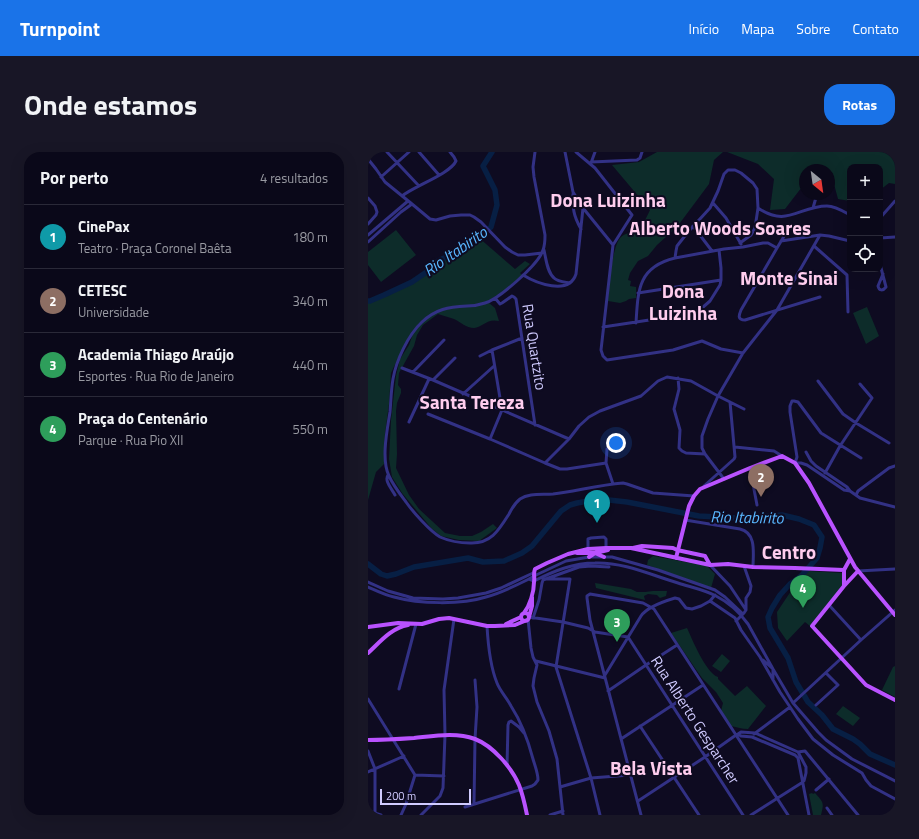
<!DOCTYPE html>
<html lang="pt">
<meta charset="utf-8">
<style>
:root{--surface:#0a0819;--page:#181626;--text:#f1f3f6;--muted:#999aa2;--line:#2a2938;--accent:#1a73e8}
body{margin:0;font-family:"Titillium Web",sans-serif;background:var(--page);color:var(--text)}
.controls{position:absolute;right:12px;top:12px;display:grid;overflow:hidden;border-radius:8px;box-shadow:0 4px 16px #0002}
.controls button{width:36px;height:36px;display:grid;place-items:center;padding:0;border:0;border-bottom:1px solid var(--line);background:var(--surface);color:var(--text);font:20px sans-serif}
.compass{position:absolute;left:431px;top:12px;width:36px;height:36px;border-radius:50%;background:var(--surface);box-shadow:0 4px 16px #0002;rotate:151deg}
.scale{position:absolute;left:12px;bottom:10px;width:91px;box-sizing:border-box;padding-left:4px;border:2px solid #d0cbff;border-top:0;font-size:11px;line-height:14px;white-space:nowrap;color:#d0cbff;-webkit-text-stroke:3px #0e0b21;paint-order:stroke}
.you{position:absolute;left:248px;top:291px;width:14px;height:14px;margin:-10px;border:3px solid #fff;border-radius:50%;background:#1a73e8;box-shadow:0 0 0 6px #1a73e833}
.badge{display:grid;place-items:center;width:26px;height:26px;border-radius:50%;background:var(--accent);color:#fff;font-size:13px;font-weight:700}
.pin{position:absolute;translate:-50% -33px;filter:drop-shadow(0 1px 2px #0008)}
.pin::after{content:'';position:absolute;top:21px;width:14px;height:12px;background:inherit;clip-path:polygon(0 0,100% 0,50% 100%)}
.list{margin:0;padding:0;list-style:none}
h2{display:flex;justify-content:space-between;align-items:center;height:52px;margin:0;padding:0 16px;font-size:17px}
h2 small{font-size:13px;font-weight:400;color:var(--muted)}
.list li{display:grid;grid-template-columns:26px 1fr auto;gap:12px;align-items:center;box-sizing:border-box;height:64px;padding:0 16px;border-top:1px solid var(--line)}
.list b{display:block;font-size:15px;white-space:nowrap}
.list p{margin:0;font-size:13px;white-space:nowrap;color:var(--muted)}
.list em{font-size:13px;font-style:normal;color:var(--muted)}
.icon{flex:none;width:22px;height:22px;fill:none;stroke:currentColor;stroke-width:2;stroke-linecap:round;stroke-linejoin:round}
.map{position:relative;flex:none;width:527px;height:663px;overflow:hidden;border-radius:16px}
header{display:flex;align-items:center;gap:24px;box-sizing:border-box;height:56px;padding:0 20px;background:var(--accent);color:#fff}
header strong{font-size:19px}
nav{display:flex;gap:22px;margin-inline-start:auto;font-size:14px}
.intro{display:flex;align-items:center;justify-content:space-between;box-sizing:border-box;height:96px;padding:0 24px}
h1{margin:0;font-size:28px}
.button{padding:10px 18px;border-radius:16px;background:var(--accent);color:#fff;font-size:14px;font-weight:700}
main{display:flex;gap:24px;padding:0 24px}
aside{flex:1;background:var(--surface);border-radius:16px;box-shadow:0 4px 16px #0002}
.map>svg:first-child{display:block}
.green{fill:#0d2c2a}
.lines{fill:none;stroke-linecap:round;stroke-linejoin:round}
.river{stroke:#071f44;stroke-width:5.5}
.minor{stroke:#323185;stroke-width:3}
.major{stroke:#b952ff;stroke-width:4}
.labels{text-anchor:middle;stroke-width:4;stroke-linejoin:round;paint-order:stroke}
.street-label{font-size:15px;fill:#d0cbff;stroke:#0e0b21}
.water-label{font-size:16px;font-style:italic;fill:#59b7ff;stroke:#0e0b21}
.district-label{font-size:19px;font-weight:bold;fill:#ffcdee;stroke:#0e0b21}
</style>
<header>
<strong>Turnpoint</strong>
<nav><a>Início</a><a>Mapa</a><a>Sobre</a><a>Contato</a></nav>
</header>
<div class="intro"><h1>Onde estamos</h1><a class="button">Rotas</a></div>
<main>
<aside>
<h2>Por perto<small>4 resultados</small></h2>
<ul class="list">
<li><span class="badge" style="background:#0f9aa8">1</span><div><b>CinePax</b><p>Teatro · Praça Coronel Baêta</p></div><em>180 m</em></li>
<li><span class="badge" style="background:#8d6e63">2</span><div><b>CETESC</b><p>Universidade</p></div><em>340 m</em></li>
<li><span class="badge" style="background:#2e9e5b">3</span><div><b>Academia Thiago Araújo</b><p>Esportes · Rua Rio de Janeiro</p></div><em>440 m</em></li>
<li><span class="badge" style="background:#2e9e5b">4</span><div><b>Praça do Centenário</b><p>Parque · Rua Pio XII</p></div><em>550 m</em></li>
</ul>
</aside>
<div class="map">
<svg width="527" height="663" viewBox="0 0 527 663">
<rect width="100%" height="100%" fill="#0e0b21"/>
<path class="green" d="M289,0H355L346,8L341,32L309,75L289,93L280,104L270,109L262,121L260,128L263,129L262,134L268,135V146L261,147L258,149L252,151L240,149C241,136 244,93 253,85C256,82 261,81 264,80C275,73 277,69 282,58L244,13L271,10Z
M359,0H527V32L521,31L512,38V15H482V49L470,47L466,32L461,30V18H437V31L417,57L402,58L406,27L390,12Z
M28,78L48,103L13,130L0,113V100Z
M110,85L147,117L157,109L162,112L152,121L154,123L136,139L118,150L104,153L121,151L127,156L131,169C119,166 115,175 106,176C98,176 93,170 86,167C81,165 75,164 70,162L55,173L49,183L46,194L31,221L30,233L33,237V241L29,251L28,259L29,302L28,316L41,343L51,357L77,381L92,384H104L113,380L125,372L129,376L111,389L91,388L73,384L64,377L34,341L24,325L21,307L23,268L28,224L32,207L41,193L46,179L36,194L23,221L21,252L17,282L16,312L8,320L0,348V149H2L16,143L44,130L60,119L70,109L91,99Z
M499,155L511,184L498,192L485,161Z
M285,404L339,414L347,422L343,436L279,413L280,408Z
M440,419L474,421V434L442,474L437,470L419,489L410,476L409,460L423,439Z
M227,431L263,437L269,440H277L285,439H299L298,444L292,446L289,443L280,442L276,444L277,448L228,436Z
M319,476C324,487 338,521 350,525V527L367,544L379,534L398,554L380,577C374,577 369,575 363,574L353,559L355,551L348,540L334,526L327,516L303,481Z
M354,502L362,509L353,520L344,514Z
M527,514V545L514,538L525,515Z
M475,554L492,566L485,574L468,562Z
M444,641L445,642L447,641C456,651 456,651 453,663H445L441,642Z"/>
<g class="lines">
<path class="river" d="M0,149H2L16,143L44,130L60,119L70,109L91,99L123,75L129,53L127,38L115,14L124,0
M0,412L13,422L19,424L28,422L46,415L100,406L115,410L136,409L154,401L164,394L193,359L202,353L209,351L232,347L259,350L331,364L369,366L414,363L431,367L446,373L454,385L452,396L449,406L433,424L422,432L412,443L404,456L400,465L402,476L420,506L428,530L440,550L454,563L465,577L485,587L492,592L502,602L527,613"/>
<path class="minor" d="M19,0L51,34
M51,0L71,23
M167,0L165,15L166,25L177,83C177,88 177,93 175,98C171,112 131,147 117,151C111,153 105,154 99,154C80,155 68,157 54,170C40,183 28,209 25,227C23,238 23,249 22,260C19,279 13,307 21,324C25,333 32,342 38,350C45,360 62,379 72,385C81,389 92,391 102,391C123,392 131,378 141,362C144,356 147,351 152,347C161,341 174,343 185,342C208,339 231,333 255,331L259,332L285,341L326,344
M197,0L205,40L215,56L245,93
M208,0L227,16L264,63L245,93L233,198L235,204L239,208L305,198L334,189L353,197L375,201
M0,7L8,17L17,30L44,52L62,67L68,68L82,64L93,63H102L106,65L113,70L137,95L144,100L150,103H157L174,101
M223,10L269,8L272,6L274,0
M223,11L227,0
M13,25L41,0
M205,42C205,57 205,63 213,77
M34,44C46,34 82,22 88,9L86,5L82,0
M0,46L7,54L9,60L8,63L0,72
M345,51L358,66L373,92
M390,56C419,76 431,54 459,54C467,54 475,59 482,63
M445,56L449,42
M512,66L527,49
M325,74L344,99
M421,76L409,96L373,158C371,163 369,168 377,168L452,145
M0,83L40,49
M512,86L527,85
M413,89L452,83L461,84L482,89
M0,90L33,60L44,52
M446,94L479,123L480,160
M176,98C178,107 179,120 186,126C190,130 197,130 202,131
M307,106L308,99L309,94L320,80L342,56L350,39L356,22L360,18H367L373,21L385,31L389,37L390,56L387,76L383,83L372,91
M512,112L518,135C515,139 511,139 510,134L515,122
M155,123C168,131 201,144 208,122L215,56
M270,141L353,128
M127,146L132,152L134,151L144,144L146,145L148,147L167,273
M268,171C270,138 270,115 307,106L356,97L375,95L395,91H400L409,96
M235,175L321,162L334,156L342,149L352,133L353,128V116L351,98
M112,204L124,198L154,186
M34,216L65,228L201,287
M45,220L76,188
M310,226L311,237L306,257L312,278L311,296L314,299L318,301L337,302
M65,228L87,206
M450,229L475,262L488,271L521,291
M95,242L126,214
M60,262L122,287L177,311L192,317H199L238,311
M41,270L61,227
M122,287L134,258L124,198
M367,295L406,299L414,304
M239,297L238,311L245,332
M438,300L443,309L448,314L479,335L482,339
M493,306L453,281L430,250L426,249H424L422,254V260L429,305L427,311H433L439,313L476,338L482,339L492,346L527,355
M177,311L201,287L211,274L221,265L232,259L273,244L290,229L299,225L323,229L350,244L376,257
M382,316L389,353
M457,321L472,294L504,246L492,232
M20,323C16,329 24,337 27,343
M356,327L337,302L334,296V284L340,267L350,244L375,201L409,158L452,83
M336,334L366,307L367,305L362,250
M488,343L490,339L521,316L527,314
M317,368L372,377C389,381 385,402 385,415
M220,397V387L223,386L236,385L238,387V396
M342,413L362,434L378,458
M490,419L527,417
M161,427L166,424L198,409L221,405H244L290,418L347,438L357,445L375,462
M179,427H202L188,515L223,626L232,663
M0,430L20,439L45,446L75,447L90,446L118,441L133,436L165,421
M0,435C9,439 17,443 26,445C51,452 93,453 118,445C133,441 147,434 161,427L166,429C186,419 205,411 227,411C256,410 283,423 310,431C322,435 337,438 348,444C360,450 372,461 380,472L405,517V528
M342,449L367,466L373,478L392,505L412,540L430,567L445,587L465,603L494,621L498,628L503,634L527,647
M461,453L493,488
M161,465L195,470L220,476L227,480L260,485L375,663
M165,466L171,448L174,431L175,428L211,415L223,414L241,415
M160,467L163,496L165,505L169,513L166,526L165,534L169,550L181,579L189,607L195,663
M368,469L376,461L378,458V446L382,440L383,434L376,414
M395,508L405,517L425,551L450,580L458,588L484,607L527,629
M168,509L237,526
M237,523L273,464C279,455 297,449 307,446L311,447L318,456L324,457L333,454L342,449L347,443
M31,537L48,472
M240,539L278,513L309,493
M0,547L47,623L38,652L33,663
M425,551L493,488L527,458
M448,553L470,533L458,521
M272,574L331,663
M370,582L373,580L387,581L430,600L438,615V621L436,629
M386,582L422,555
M253,587L335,533
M0,599L7,617V661
M430,600L437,599L490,663
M139,614L140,573L141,570L143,569L151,575L156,581
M0,620L36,604
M47,623L76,624
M192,635L223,626L262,623
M448,638L461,627
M270,649L337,605L368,583L420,663
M106,652L107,587L109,555L107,528
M97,655L164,634L167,632L170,628C170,621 167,614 165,607C160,588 154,571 143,554C139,546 132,539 129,531C122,514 120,492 119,474
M459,656L464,663
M0,659L13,663
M53,663L72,644L75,636L77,583L76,538L86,467
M182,663L195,659
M273,663L222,468L219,446V444L222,442L275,451L286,457L368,583L370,582L373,584L384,585L427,603L430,606L441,663
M383,663L435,630
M525,663L527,658"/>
<path class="major" d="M265,396L274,394L305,396L309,398L337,404L342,413
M209,401H227L236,405
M221,405L227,401L240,398
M308,406L321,354L326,344L332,337L382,316L414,304L427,311L441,331L487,415L527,463
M476,418V434
M476,418L482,407
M490,419L476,434L444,474L498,533L527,548
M156,461C162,453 166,440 166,430C167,425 165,422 167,417L179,411L200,402L220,397L238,396H263L342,413L360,412L385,415L427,416L476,418
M153 465a4 4 0 1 1 8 0a4 4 0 1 1-8 0Z
M161,465L164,454V445
M138,472L153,465
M0,475L30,471L54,472L71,467L81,466L119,474H127L147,473L159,468
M0,501C12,490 23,476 40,473
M0,588C15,588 31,587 46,586C66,584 88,580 107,587C125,594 144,616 151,633C155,643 157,653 159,663"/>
</g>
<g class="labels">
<g class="street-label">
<text transform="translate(166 195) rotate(81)" y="5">Rua Quartzito</text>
<text transform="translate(327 568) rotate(57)" y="5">Rua Alberto Gesparcher</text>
</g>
<g class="water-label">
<text transform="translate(87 99) rotate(-35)" y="6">Rio Itabirito</text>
<text transform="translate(379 365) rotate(1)" y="6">Rio Itabirito</text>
</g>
<g class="district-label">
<text x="240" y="55">Dona Luizinha</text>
<text x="352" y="83">Alberto Woods Soares</text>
<text x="421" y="133">Monte Sinai</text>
<text x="315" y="146">Dona<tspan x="315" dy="22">Luizinha</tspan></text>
<text x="104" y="257">Santa Tereza</text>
<text x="421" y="407">Centro</text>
<text x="283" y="623">Bela Vista</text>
</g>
</g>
</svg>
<div class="controls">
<button>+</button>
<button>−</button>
<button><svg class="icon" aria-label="locate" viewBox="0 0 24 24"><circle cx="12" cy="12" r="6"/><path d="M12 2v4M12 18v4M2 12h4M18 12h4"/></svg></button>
</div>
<svg class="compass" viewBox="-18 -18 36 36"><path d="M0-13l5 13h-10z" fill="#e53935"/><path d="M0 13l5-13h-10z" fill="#999aa2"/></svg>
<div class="scale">200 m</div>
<div class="you"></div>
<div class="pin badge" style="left:229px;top:371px;background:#0f9aa8">1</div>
<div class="pin badge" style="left:393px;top:345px;background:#8d6e63">2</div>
<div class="pin badge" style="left:249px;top:490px;background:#2e9e5b">3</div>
<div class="pin badge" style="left:435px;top:456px;background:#2e9e5b">4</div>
</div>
</main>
